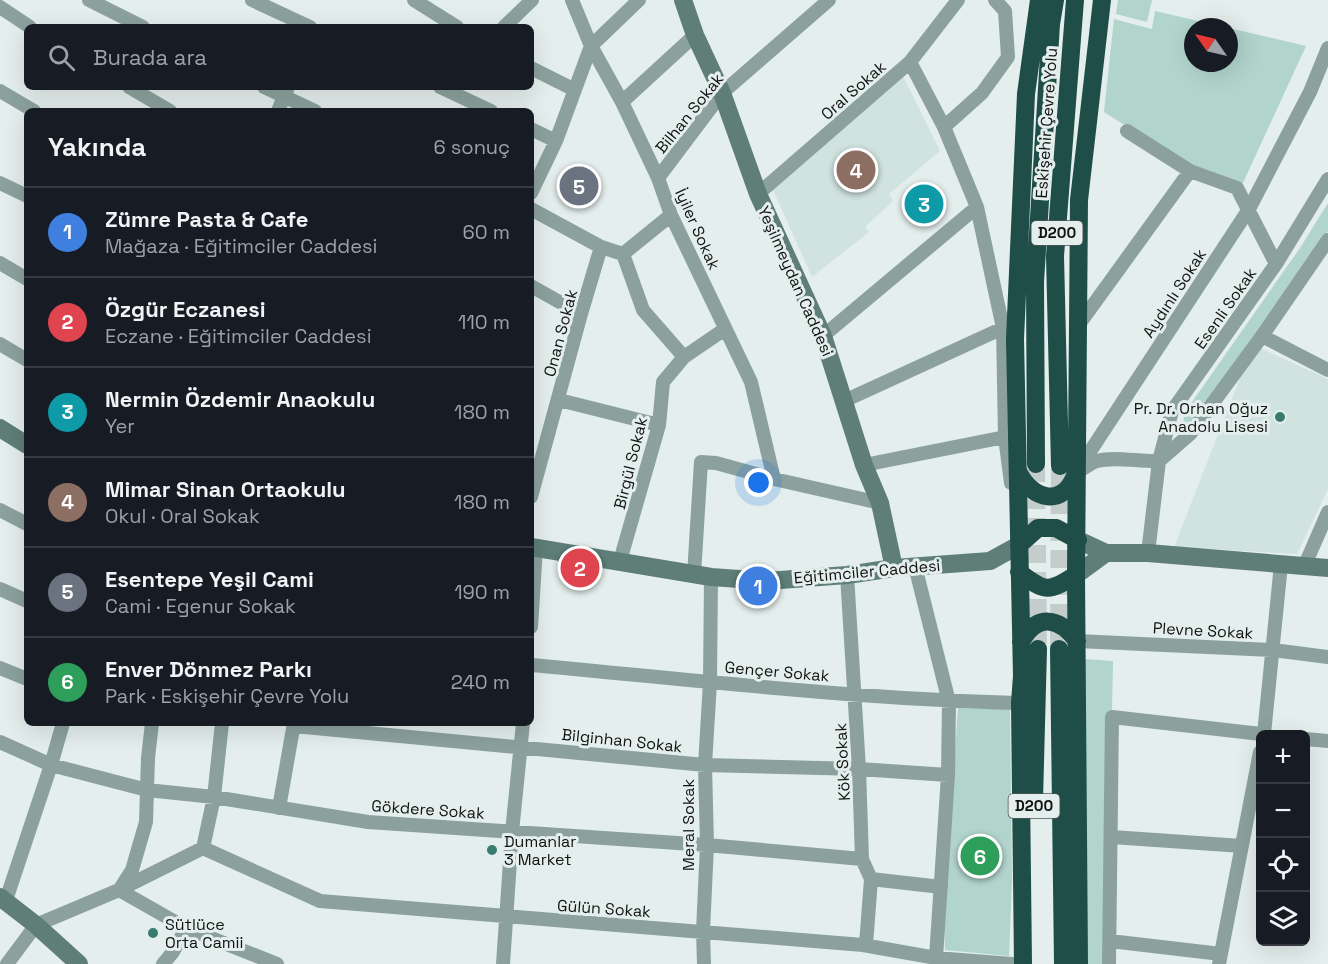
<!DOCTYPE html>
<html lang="tr">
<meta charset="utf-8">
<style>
:root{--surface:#171b24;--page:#20242c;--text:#f1f3f6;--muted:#9ea1a6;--line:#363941;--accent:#db2777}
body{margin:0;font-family:"Space Grotesk",sans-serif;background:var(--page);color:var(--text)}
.controls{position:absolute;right:18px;bottom:18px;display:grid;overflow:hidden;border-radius:9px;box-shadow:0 6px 24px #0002}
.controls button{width:54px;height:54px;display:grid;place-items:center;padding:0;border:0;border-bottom:2px solid var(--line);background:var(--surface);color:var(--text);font:30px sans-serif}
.compass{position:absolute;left:1184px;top:18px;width:54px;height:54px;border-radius:50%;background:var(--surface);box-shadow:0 6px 24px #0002;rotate:304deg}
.you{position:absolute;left:759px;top:483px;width:21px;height:21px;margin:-15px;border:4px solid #fff;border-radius:50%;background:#1a73e8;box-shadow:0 0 0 9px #1a73e833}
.badge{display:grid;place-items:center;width:39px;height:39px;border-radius:50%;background:var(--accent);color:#fff;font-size:20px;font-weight:700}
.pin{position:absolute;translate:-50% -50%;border:3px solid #fff;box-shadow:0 2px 6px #0006}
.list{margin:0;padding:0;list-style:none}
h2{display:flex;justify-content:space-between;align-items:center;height:78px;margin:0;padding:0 24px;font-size:26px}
h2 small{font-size:20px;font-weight:400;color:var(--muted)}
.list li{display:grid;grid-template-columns:39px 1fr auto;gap:18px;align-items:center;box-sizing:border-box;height:90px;padding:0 24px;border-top:2px solid var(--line)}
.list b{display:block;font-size:22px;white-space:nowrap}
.list p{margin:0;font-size:20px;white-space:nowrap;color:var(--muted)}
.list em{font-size:20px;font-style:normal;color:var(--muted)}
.icon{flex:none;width:33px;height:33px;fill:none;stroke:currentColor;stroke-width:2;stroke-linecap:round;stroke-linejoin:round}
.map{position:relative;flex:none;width:1328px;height:964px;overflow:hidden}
.search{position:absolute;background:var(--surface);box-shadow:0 6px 24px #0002;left:24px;top:24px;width:510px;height:66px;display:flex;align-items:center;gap:15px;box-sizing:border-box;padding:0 21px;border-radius:9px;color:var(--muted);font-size:22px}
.panel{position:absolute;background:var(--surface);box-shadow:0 6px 24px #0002;left:24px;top:108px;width:510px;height:618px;border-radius:9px}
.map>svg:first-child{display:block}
.built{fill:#d0e3df}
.green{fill:#b1d4cd}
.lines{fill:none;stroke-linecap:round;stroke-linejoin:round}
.highway-tunnel{stroke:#c4cdcb;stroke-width:18;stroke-dasharray:18 9;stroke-linecap:butt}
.street{stroke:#8ca19d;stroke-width:14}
.secondary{stroke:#5e7e77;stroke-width:18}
.highway{stroke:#1e4e47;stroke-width:18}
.poi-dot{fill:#387c71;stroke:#e4eeec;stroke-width:2}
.labels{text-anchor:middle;stroke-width:6;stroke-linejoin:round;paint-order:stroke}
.shield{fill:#e4eeec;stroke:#505553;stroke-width:1.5}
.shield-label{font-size:15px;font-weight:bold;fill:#101312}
.street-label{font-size:16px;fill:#101312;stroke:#e4eeec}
.poi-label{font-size:16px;fill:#101312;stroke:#e4eeec;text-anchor:start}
</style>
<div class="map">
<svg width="1328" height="964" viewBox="0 0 1328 964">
<rect width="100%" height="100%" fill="#e4eeec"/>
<path class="built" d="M902,74L940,151L889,194L893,201L865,227L869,232L812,277L773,190Z
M1258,347L1328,379V489L1297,554L1174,547L1242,373Z"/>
<path class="green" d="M1118,0H1152L1147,22L1116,14Z
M1155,11L1224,27H1193V63H1229V28L1306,46L1242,185L1186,164L1104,112L1114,19L1152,29Z
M1328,203V231L1270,314L1181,434L1185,412L1300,248Z
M1083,659L1113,661L1107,964H1085Z
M958,708L1010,709L1012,880L1009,956L945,950L944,914Z"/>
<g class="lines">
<path class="highway-tunnel" d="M1036,464L1038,649
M1059,649L1060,466"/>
<path class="street" d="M89,0L143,27
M252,0L310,27
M414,0L457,27
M572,0L591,46L622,102L658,178L671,215L751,382L774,479
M0,7L30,27
M504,27L532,0
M1328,48L1310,92L1249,209L1076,473C1083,469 1090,463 1097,461C1114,456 1140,462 1159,461L1172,411L1276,264L1328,179
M910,62L944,127L977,207L1003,328L1005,437L1011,483
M531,68L575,90
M129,87L170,111
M264,87L315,111
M440,87L491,111
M0,91L34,111
M622,102L695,35
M278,111L288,87
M944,127L982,93L1008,57L1005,11L995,0
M531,129L556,141
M1127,131L1190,171L1237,188L1276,264
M658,178L722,93L829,0
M0,183L27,196
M531,193L556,141L591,46L639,0
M758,194L910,62L958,0
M531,209L601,247L623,254L671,215
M623,254L643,310L684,357
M0,263L27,279
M531,286L581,314
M1080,323L1190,171
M823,336L977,207
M1262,336L1328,370
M0,344L27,360
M559,400L659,425
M844,401L1003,328
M864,465L1005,437
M531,497L581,314L601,247
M0,510L27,524
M1148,553L1159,461L1190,434L1262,336L1328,240
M620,561L659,425L663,382L684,357L725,329
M915,566L949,702L948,775L936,958
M1304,567L1328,512
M694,575L701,462L716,463L774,479L880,503
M847,575L859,769L862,859L871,879L866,945
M0,589L27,601
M531,627L536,547
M1077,641L1273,650L1328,657
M531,665C694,680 857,699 1020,703
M0,668L27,679
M294,726L705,765L859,769L948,775
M1264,734L1281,564
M1306,739L1328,741
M0,742L51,765L147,790L214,797L368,822L707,845L862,859
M279,808L294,723
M1112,837L1242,846
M203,848L320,901L863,945L936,958L1012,964
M203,848L214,797L222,723
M871,879L941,887
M120,889L132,870L146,822L148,758L152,723
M119,890L186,928L277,964
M6,900L51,765L63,723
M1110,941L1221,954
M7,964L36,925L119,890L203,848
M163,964L173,952L186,928
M503,964L512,832L523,723
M704,964L703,931L707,845L705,765L710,682L711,577
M1109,964L1112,717L1261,734
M1219,964L1260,752"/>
<path class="secondary" d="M683,0L695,35L722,93L758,194L823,336L864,465L880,503L894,568
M0,428L27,445
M1078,540L1106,553H1148L1328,568
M531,547L711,577L767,581L847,575L894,568L990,561L1019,545
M1076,575L1106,553
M0,897L36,925L79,964"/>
<path class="highway" d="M1036,464L1035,282L1051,24L1055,0
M1060,466L1055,256L1075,0
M1018,471C1032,501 1064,508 1076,473
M1019,545L1038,528H1056L1078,540
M1019,572C1046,593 1048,592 1076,575
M1021,642C1037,613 1059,617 1077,641
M1059,649L1063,964
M1034,800L1038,649
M1023,964L1020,703L1022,676L1015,339L1026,94L1039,0
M1079,964L1076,575L1079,200L1102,0"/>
</g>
<g class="poi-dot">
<circle cx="1280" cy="417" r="6"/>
<circle cx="492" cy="850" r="6"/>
<circle cx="153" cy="933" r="6"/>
</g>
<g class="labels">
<g class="shield">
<rect x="1031.5" y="221" width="51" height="24" rx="4.5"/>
<rect x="1008.5" y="794" width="51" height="24" rx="4.5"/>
</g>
<g class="shield-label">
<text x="1057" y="238">D200</text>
<text x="1034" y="811">D200</text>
</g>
<g class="street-label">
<text transform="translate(853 90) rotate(-41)" y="6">Oral Sokak</text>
<text transform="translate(689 113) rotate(-51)" y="6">Bilhan Sokak</text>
<text transform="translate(1046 123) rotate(-86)" y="6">Eskişehir Çevre Yolu</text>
<text transform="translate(698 229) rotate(66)" y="6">İyiler Sokak</text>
<text transform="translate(796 281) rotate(66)" y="6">Yeşilmeydan Caddesi</text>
<text transform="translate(1174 293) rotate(-57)" y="6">Aydınlı Sokak</text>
<text transform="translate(1225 308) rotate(-55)" y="6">Esenli Sokak</text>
<text transform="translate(560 333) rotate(-75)" y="6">Onan Sokak</text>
<text transform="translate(630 463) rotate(-76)" y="6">Birgül Sokak</text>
<text transform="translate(867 571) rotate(-5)" y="6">Eğitimciler Caddesi</text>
<text transform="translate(1203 630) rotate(3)" y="6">Plevne Sokak</text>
<text transform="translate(777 671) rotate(5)" y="6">Gençer Sokak</text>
<text transform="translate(622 740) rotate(6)" y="6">Bilginhan Sokak</text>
<text transform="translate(842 762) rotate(-93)" y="6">Kök Sokak</text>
<text transform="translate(428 809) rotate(4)" y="6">Gökdere Sokak</text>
<text transform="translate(688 825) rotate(-90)" y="6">Meral Sokak</text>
<text transform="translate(604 908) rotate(4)" y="6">Gülün Sokak</text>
</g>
<g class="poi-label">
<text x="1268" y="414" text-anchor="end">Pr. Dr. Orhan Oğuz<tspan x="1268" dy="18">Anadolu Lisesi</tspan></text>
<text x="504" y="847">Dumanlar<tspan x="504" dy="18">3 Market</tspan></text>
<text x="165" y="930">Sütlüce<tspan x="165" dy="18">Orta Camii</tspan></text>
</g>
</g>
</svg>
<div class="controls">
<button>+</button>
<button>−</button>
<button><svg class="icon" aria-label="locate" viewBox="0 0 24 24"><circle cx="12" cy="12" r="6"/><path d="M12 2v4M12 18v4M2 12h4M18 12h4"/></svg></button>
<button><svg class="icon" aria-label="layers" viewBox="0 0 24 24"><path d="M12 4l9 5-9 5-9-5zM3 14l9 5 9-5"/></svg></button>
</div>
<svg class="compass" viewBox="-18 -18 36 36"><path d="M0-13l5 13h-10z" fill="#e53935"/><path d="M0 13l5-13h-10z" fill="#9ea1a6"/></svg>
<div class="you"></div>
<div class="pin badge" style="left:758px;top:586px;background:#3f7fe0">1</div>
<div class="pin badge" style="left:580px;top:568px;background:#e0444e">2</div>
<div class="pin badge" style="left:924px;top:204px;background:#0f9aa8">3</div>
<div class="pin badge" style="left:856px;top:170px;background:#8d6e63">4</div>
<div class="pin badge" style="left:579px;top:186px;background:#6b7280">5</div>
<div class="pin badge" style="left:980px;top:856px;background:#2e9e5b">6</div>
<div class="search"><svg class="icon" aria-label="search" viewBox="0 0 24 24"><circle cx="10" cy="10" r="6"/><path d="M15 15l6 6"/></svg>Burada ara</div>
<section class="panel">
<h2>Yakında<small>6 sonuç</small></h2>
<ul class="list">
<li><span class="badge" style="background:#3f7fe0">1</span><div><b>Zümre Pasta &amp; Cafe</b><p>Mağaza · Eğitimciler Caddesi</p></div><em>60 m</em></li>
<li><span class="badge" style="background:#e0444e">2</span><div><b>Özgür Eczanesi</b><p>Eczane · Eğitimciler Caddesi</p></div><em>110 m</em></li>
<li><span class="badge" style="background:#0f9aa8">3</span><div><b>Nermin Özdemir Anaokulu</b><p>Yer</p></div><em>180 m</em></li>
<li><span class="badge" style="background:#8d6e63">4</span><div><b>Mimar Sinan Ortaokulu</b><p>Okul · Oral Sokak</p></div><em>180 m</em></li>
<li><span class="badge" style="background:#6b7280">5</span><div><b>Esentepe Yeşil Cami</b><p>Cami · Egenur Sokak</p></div><em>190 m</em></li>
<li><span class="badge" style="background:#2e9e5b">6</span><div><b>Enver Dönmez Parkı</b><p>Park · Eskişehir Çevre Yolu</p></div><em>240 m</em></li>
</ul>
</section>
</div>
